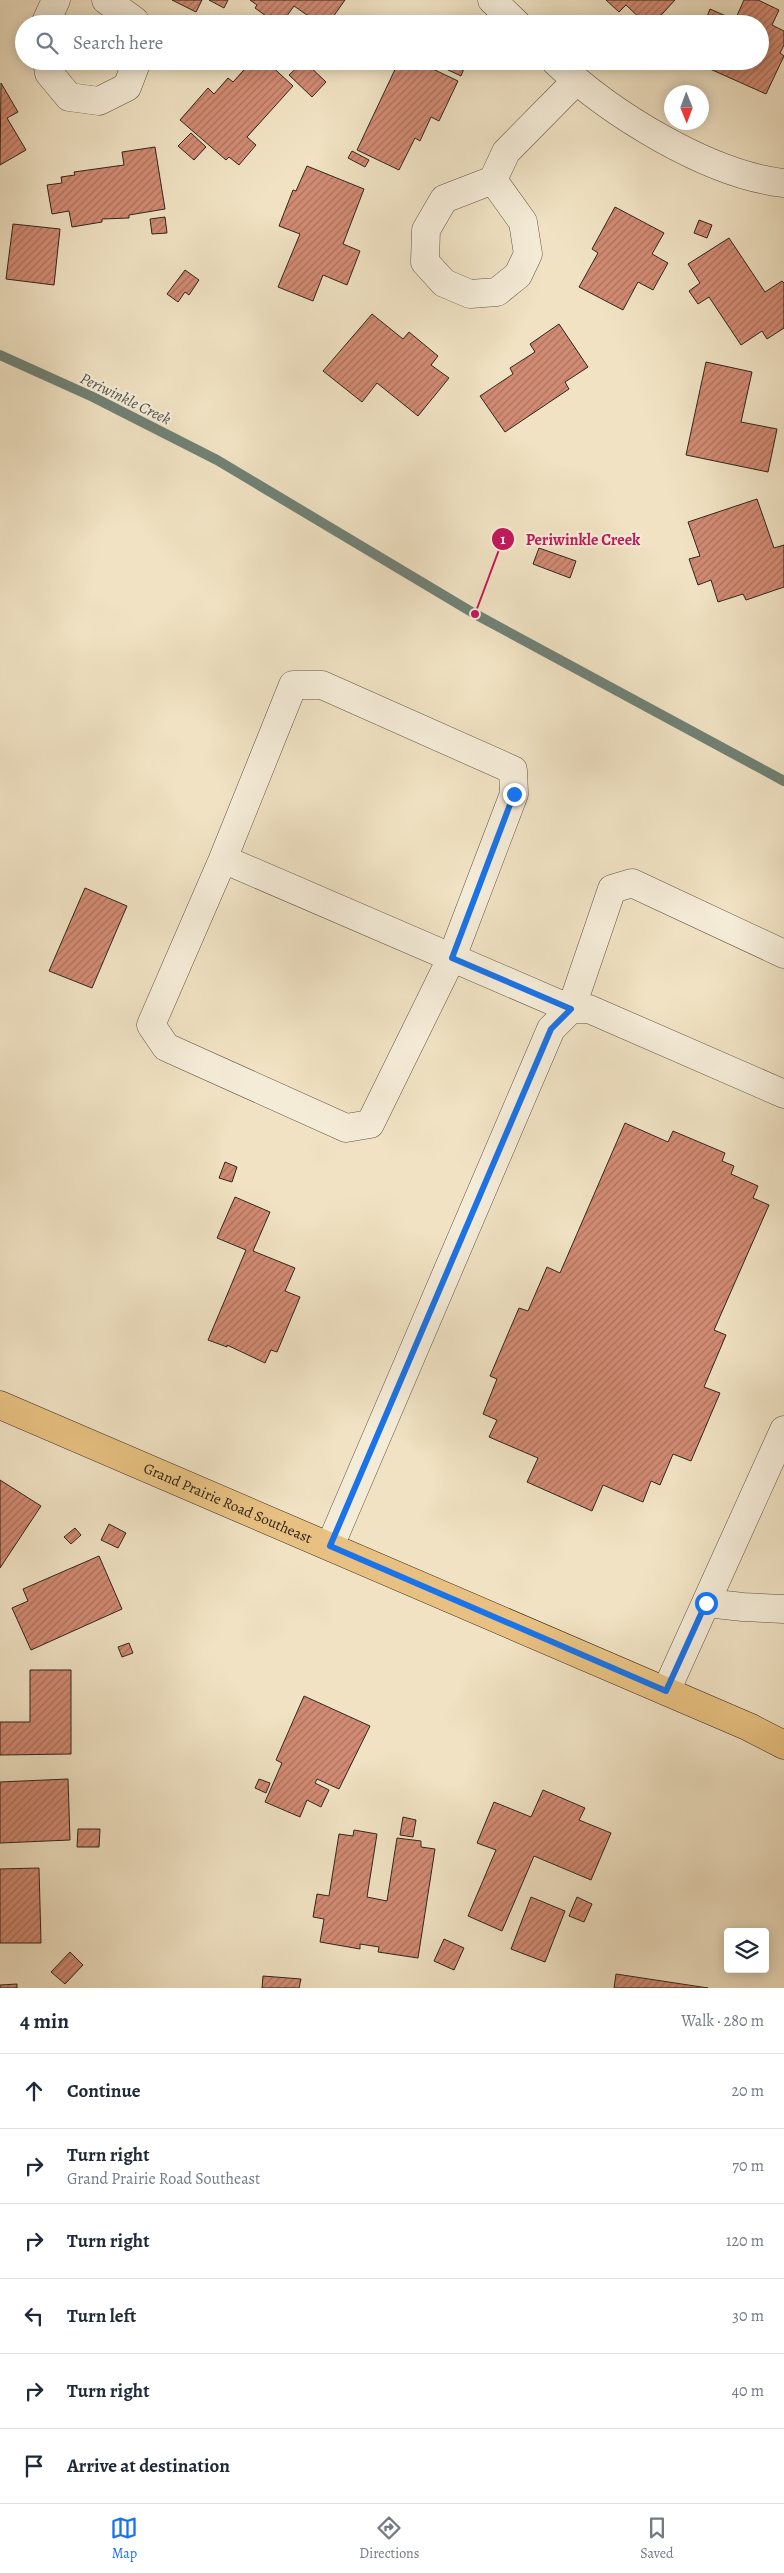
<!DOCTYPE html>
<meta charset="utf-8">
<style>
:root{--surface:#fff;--page:#f6f6f7;--text:#1f2937;--muted:#747a83;--line:#e0e1e3;--accent:#1a73e8}
body{margin:0;font-family:Alegreya,serif;background:var(--page);color:var(--text)}
.controls{position:absolute;right:15px;bottom:15px;display:grid;overflow:hidden;border-radius:5px;box-shadow:0 2px 12px #0003}
.controls button{width:45px;height:45px;display:grid;place-items:center;padding:0;border:0;border-bottom:1px solid var(--line);background:var(--surface);color:var(--text);font:25px sans-serif}
.compass{position:absolute;left:664px;top:85px;width:45px;height:45px;border-radius:50%;background:var(--surface);box-shadow:0 2px 12px #0003;rotate:179deg}
.stop{position:absolute;width:15px;height:15px;margin:-11px;border:4px solid #1a73e8;border-radius:50%;background:#fff}
.stop.end{background:#1a73e8;border-color:#fff;box-shadow:0 1px 5px #0008}
.list{margin:0;padding:0;list-style:none}
h2{display:flex;justify-content:space-between;align-items:center;height:65px;margin:0;padding:0 20px;font-size:21px}
h2 small{font-size:16px;font-weight:400;color:var(--muted)}
.list li{display:grid;grid-template-columns:32px 1fr auto;gap:15px;align-items:center;box-sizing:border-box;height:75px;padding:0 20px;border-top:1px solid var(--line)}
.list b{display:block;font-size:19px;white-space:nowrap}
.list p{margin:0;font-size:16px;white-space:nowrap;color:var(--muted)}
.list em{font-size:16px;font-style:normal;color:var(--muted)}
.icon{flex:none;width:28px;height:28px;fill:none;stroke:currentColor;stroke-width:2;stroke-linecap:round;stroke-linejoin:round}
.map{position:relative;flex:none;width:784px;height:1988px;overflow:hidden}
.search{position:absolute;background:var(--surface);box-shadow:0 2px 12px #0003;left:15px;right:15px;top:15px;height:55px;display:flex;align-items:center;gap:12px;box-sizing:border-box;padding:0 18px;border-radius:28px;color:var(--muted);font-size:19px}
.sheet{height:515px;background:var(--surface)}
nav{display:flex;justify-content:space-around;align-items:center;box-sizing:border-box;height:70px;border-top:1px solid var(--line);background:var(--surface);font-size:14px;color:var(--muted)}
nav a{display:grid;justify-items:center;gap:2px}
nav .on{color:var(--accent)}
.map>svg:first-child{display:block}
.lines{fill:none;stroke-linecap:round;stroke-linejoin:round}
.stream{stroke:#708175;stroke-width:10}
.building{fill:url(#building-hatch);stroke:#30261e}
.minor-casing{stroke:#605547;stroke-width:29}
.major-casing{stroke:#30261e;stroke-width:29}
.minor{stroke:#f5ecd8;stroke-width:28}
.major{stroke:#e8c182;stroke-width:28}
.route{stroke:#1a73e8;stroke-width:6}
.labels{text-anchor:middle;stroke-width:4.5;stroke-linejoin:round;paint-order:stroke}
.street-label{font-size:15px;fill:#30261e;stroke:#f5ecd8}
.water-label{font-size:16px;font-style:italic;fill:#50544a;stroke:#f5ecd8}
.leader{fill:none;stroke:#c2185b;stroke-width:2}
.callout-dot{fill:#c2185b;stroke:#f5ecd8;stroke-width:2}
.mark-label{font-size:15px;text-anchor:middle;font-weight:bold;fill:#fff}
.callout-label{font-size:16px;text-anchor:middle;font-weight:bold;fill:#c2185b;stroke:#f5ecd8;stroke-width:4.5;stroke-linejoin:round;paint-order:stroke}
</style>
<div class="map">
<svg width="784" height="1988" viewBox="0 0 784 1988">
<defs>
<pattern id="building-hatch" width="6" height="6" patternUnits="userSpaceOnUse" patternTransform="scale(1.25)"><rect width="6" height="6" fill="#d28b73"/><path d="M-1 1l2-2M0 6l6-6M5 7l2-2" fill="none" stroke="#ab715e"/></pattern>
</defs>
<rect width="100%" height="100%" fill="#f0e2c3"/>
<filter id="stains"><feTurbulence type="fractalNoise" baseFrequency=".004" numOctaves="4"/><feColorMatrix values="0 0 0 0 .2 0 0 0 0 .09 0 0 0 0 .02 0 0 0 .5 -.17"/></filter>
<radialGradient id="worn" r=".72"><stop offset=".6" stop-color="#630" stop-opacity="0"/><stop offset="1" stop-color="#630" stop-opacity=".3"/></radialGradient>
<g class="lines">
<path class="stream" d="M0,355L93,397L217,460L475,614L784,781"/>
</g>
<path class="building" d="M172,0H202L196,12Z
M209,0H228L224,8Z
M250,0H345L328,24H320L294,6L281,24H277L255,8L257,5Z
M606,0H675L653,24H646L626,5L619,12Z
M744,0H758L779,10L772,25L784,31V45L780,53L784,56L766,94L710,69L711,66L702,61H760V24H704L710,9L735,20Z
M252,61H266L293,86L247,137L256,145L239,165L229,157L226,160L180,120L208,88L214,94L228,78L233,82Z
M304,61L326,82L312,97L289,75Z
M399,61H416L458,81L439,121L431,117L420,141L415,138L399,170L357,150Z
M429,61H467L461,76Z
M1,83L18,112L7,118L26,150L0,165Z
M191,133L206,147L194,160L178,146Z
M155,147L165,209L129,215V218L102,219V222L72,227L69,211L52,214L47,185L62,183L61,177L75,175L74,172L124,165L122,152Z
M352,151L369,160L365,167L348,158Z
M307,166L364,189L343,244L360,251L347,285L323,275L313,301L278,287L300,234L279,226L293,190L296,191Z
M615,207L664,233L652,254L668,263L653,290L638,282L623,310L579,287L598,253L592,249Z
M165,217L167,233L152,234L150,219Z
M699,220L712,225L707,238L694,233Z
M13,224L60,229L54,285L6,279Z
M729,238L765,292L782,281L784,283V328L767,339L762,331L741,345L709,297L698,304L689,291L700,283L688,264Z
M185,270L199,280L189,295L185,292L178,302L167,294Z
M372,314L403,339L409,332L438,356L431,365L449,378L418,416L377,383L362,402L323,371Z
M559,324L588,367L565,382L569,389L505,432L480,396L513,374L510,368L535,352L530,344Z
M706,362L752,372L741,422L777,429L768,472L686,455Z
M757,499L774,548L784,545V587L746,600L743,594L718,602L711,580L698,585L689,559L700,556L688,522Z
M539,548L576,561L570,578L533,564Z
M85,888L127,906L92,988L49,971Z
M625,1123L668,1142L673,1131L725,1153L722,1161L734,1166L731,1174L758,1186L753,1198L769,1205L714,1330L726,1335L704,1387L720,1393L691,1461L673,1454L660,1485L651,1481L643,1502L603,1485L592,1511L527,1482L538,1458L489,1437L497,1420L483,1414L497,1379L490,1376L519,1308L528,1311L547,1267L560,1273Z
M225,1162L237,1167L232,1182L219,1178Z
M235,1197L270,1212L253,1251L295,1268L285,1291L300,1297L277,1352L271,1350L265,1363L227,1345V1347L208,1340L246,1250L217,1238Z
M0,1480L41,1506L0,1568Z
M109,1524L126,1533L118,1548L101,1540Z
M75,1528L81,1535L71,1544L64,1537Z
M99,1556L122,1609L31,1650L12,1608L28,1601L23,1589Z
M129,1643L133,1653L122,1657L118,1647Z
M30,1670H71V1754L0,1755V1722H30Z
M304,1696L370,1726L339,1789L317,1779L315,1783L329,1790L321,1807L307,1800L300,1817L265,1802L282,1763L276,1760Z
M68,1779L70,1840L0,1843V1782Z
M259,1779L270,1783L266,1793L255,1788Z
M543,1790L585,1808L579,1820L611,1833L591,1880L534,1856L502,1931L468,1916L496,1850L477,1843L494,1802L531,1817Z
M403,1817L416,1820L413,1837L400,1835Z
M78,1829H100L99,1847H77Z
M354,1830L377,1834L367,1897L387,1901L397,1838L421,1841V1847L435,1849L418,1958L378,1952L379,1947L360,1944V1949L320,1942L324,1919L313,1917L317,1894L329,1896L339,1834L353,1836Z
M39,1868L41,1943H0V1869Z
M531,1897L565,1911L545,1962L511,1949Z
M577,1897L592,1904L584,1922L569,1916Z
M444,1939L464,1948L454,1970L434,1961Z
M70,1952L83,1965L65,1984L51,1972Z
M616,1974L708,1988H614Z
M263,1976L301,1979L299,1988H262Z
M17,1984V1988H0V1985Z"/>
<g class="lines">
<defs>
<path id="minor" d="M106,0L135,21L136,24
M492,0L517,24
M45,24L56,0
M47,61L49,73L69,97L99,101L127,87L137,61
M555,61C609,113 709,175 784,183
M493,180L523,222L528,254L518,275L497,292L470,294L444,283L425,262L426,230L444,199L493,180L506,152L576,81
M223,859L293,685H322L513,770L514,794L452,957L370,1124L346,1128L166,1047L151,1025L223,859L571,1009L612,889L632,883L784,954
M330,1546L551,1029L571,1009H589L784,1094
M706,1603L743,1607L784,1609
M666,1691L784,1430"/>
<g id="major">
<path id="s1" d="M0,1405L749,1727L784,1745"/>
</g>
</defs>
<use href="#minor" class="minor-casing"/>
<use href="#major" class="major-casing"/>
<use href="#minor" class="minor"/>
<use href="#major" class="major"/>
</g>
<g class="lines">
<path class="route" d="M514,794L452,958L571,1009L551,1029L330,1546L666,1691L706,1603"/>
</g>
<g class="labels">
<g class="street-label">
<text dy="5" stroke="none"><textPath href="#s1" startOffset="248">Grand Prairie Road Southeast</textPath></text>
</g>
<g class="water-label">
<text transform="translate(126 398) rotate(26)" y="6">Periwinkle Creek</text>
</g>
</g>
<path class="leader" d="M475 614L503 539"/>
<g class="callout-dot">
<circle cx="475" cy="614" r="5"/>
<circle cx="503" cy="539" r="12"/>
</g>
<g class="mark-label">
<text x="503" y="544">1</text>
</g>
<g class="callout-label">
<text x="583" y="545">Periwinkle Creek</text>
</g>
<rect width="100%" height="100%" filter="url(#stains)"/>
<rect width="100%" height="100%" fill="url(#worn)"/>
</svg>
<div class="controls">
<button><svg class="icon" aria-label="layers" viewBox="0 0 24 24"><path d="M12 4l9 5-9 5-9-5zM3 14l9 5 9-5"/></svg></button>
</div>
<svg class="compass" viewBox="-18 -18 36 36"><path d="M0-13l5 13h-10z" fill="#e53935"/><path d="M0 13l5-13h-10z" fill="#747a83"/></svg>
<div class="stop" style="left:706px;top:1603px"></div>
<div class="stop end" style="left:514px;top:794px"></div>
<div class="search"><svg class="icon" aria-label="search" viewBox="0 0 24 24"><circle cx="10" cy="10" r="6"/><path d="M15 15l6 6"/></svg>Search here</div>
</div>
<section class="sheet">
<h2>4 min<small>Walk · 280 m</small></h2>
<ul class="list">
<li><svg class="icon" aria-label="ahead" viewBox="0 0 24 24"><path d="M12 20V5M6 11l6-6 6 6"/></svg><div><b>Continue</b></div><em>20 m</em></li>
<li><svg class="icon" aria-label="right" viewBox="0 0 24 24"><path d="M7 20v-9h11M14 6l5 5-5 5"/></svg><div><b>Turn right</b><p>Grand Prairie Road Southeast</p></div><em>70 m</em></li>
<li><svg class="icon" aria-label="right" viewBox="0 0 24 24"><path d="M7 20v-9h11M14 6l5 5-5 5"/></svg><div><b>Turn right</b></div><em>120 m</em></li>
<li><svg class="icon" aria-label="left" viewBox="0 0 24 24"><path d="M17 20v-9H6M10 6l-5 5 5 5"/></svg><div><b>Turn left</b></div><em>30 m</em></li>
<li><svg class="icon" aria-label="right" viewBox="0 0 24 24"><path d="M7 20v-9h11M14 6l5 5-5 5"/></svg><div><b>Turn right</b></div><em>40 m</em></li>
<li><svg class="icon" aria-label="arrive" viewBox="0 0 24 24"><path d="M6 21V4h12l-3 4 3 4H6"/></svg><div><b>Arrive at destination</b></div></li>
</ul>
</section>
<nav>
<a class="on"><svg class="icon" aria-label="map" viewBox="0 0 24 24"><path d="M3 6l6-2 6 2 6-2v14l-6 2-6-2-6 2zM9 4v14M15 6v14"/></svg>Map</a>
<a><svg class="icon" aria-label="directions" viewBox="0 0 24 24"><path d="M12 3l9 9-9 9-9-9zM9 14v-3h6M13 9l2 2-2 2"/></svg>Directions</a>
<a><svg class="icon" aria-label="saved" viewBox="0 0 24 24"><path d="M7 4h10v16l-5-4-5 4z"/></svg>Saved</a>
</nav>
